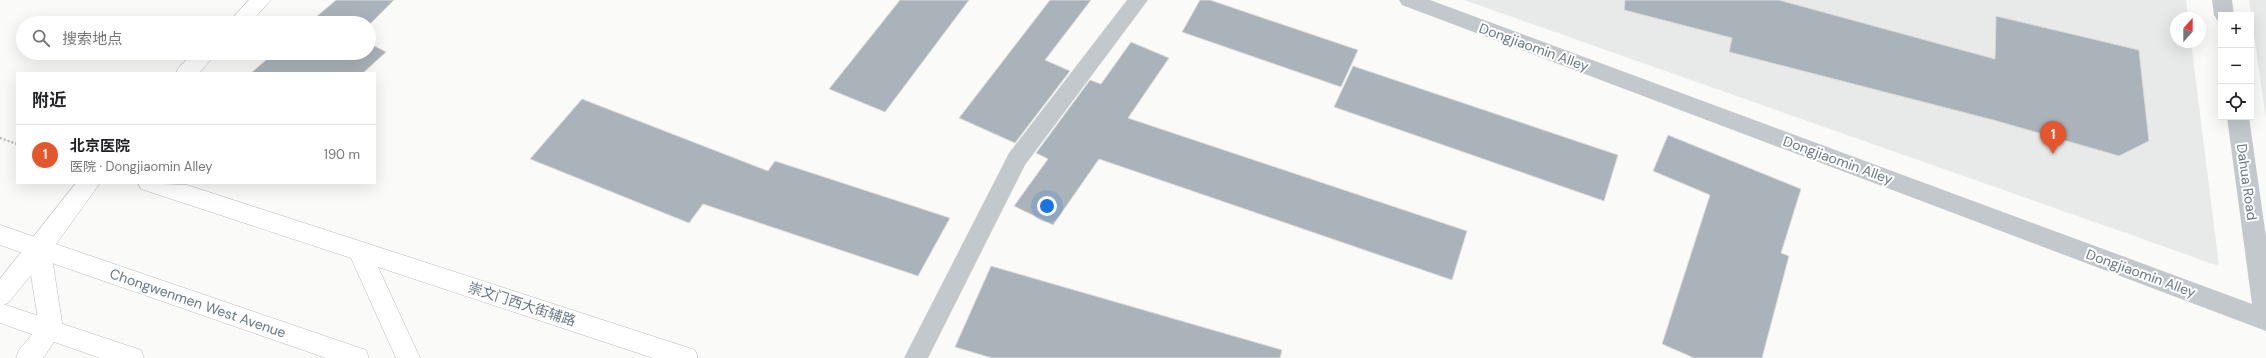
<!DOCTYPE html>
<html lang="zh">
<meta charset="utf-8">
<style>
:root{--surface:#fff;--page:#f2f2f2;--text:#202124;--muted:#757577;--line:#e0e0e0;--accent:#e4572e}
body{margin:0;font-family:"DM Sans","Noto Sans SC",sans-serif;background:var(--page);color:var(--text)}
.controls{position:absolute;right:12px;top:12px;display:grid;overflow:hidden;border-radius:0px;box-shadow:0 4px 16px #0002}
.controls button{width:36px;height:36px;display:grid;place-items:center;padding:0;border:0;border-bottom:1px solid var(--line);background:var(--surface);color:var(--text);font:20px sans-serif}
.compass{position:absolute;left:2170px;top:12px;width:36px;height:36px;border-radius:50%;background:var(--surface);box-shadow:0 4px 16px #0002;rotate:21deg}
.you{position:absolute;left:1047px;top:206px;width:14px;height:14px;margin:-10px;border:3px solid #fff;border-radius:50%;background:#1a73e8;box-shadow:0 0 0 6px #1a73e833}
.badge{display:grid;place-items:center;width:26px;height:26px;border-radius:50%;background:var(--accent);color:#fff;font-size:13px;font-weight:700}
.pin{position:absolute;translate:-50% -33px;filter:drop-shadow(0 1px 2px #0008)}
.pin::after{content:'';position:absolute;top:21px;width:14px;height:12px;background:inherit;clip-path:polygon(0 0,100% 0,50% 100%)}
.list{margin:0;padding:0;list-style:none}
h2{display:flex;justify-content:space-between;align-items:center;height:52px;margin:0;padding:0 16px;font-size:17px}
h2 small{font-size:13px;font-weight:400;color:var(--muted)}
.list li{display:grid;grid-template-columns:26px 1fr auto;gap:12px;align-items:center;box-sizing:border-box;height:60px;padding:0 16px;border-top:1px solid var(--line)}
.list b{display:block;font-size:15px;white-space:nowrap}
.list p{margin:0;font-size:13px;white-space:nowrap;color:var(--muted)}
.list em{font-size:13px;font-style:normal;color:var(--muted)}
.icon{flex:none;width:22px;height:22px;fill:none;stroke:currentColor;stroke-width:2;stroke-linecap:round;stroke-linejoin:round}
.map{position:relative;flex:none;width:2266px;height:358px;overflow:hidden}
.search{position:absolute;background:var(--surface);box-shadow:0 4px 16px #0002;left:16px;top:16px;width:360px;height:44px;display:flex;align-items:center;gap:10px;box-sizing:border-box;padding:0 14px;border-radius:22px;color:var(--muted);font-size:15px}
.panel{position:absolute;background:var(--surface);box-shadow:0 4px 16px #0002;left:16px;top:72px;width:360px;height:112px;border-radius:0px}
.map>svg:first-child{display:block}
.built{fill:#e8e9e9}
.building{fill:#aab3b9;stroke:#dcdcda}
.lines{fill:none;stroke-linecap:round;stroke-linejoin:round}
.secondary-casing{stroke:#b3babf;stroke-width:1}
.primary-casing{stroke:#b5babe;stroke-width:1}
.path{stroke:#bbbfc2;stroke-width:2.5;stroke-dasharray:2 2;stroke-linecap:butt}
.street{fill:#c3c8cc;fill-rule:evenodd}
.secondary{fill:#fff;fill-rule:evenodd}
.primary{fill:#fff;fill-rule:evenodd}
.labels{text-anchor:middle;stroke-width:4;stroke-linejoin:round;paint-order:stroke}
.street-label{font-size:14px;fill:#657683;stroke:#fff}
</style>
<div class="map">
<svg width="2266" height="358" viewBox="0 0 2266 358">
<rect width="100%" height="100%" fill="#fafaf8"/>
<path class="built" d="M1464,0H2186L2188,18H2176V42H2191L2219,266Z
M2249,0H2266V119Z"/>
<path class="building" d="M336,0H394L369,25V23H309Z
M900,0H969L885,112L829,89Z
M1050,0H1091L1045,60L1070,71L1015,143L959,118Z
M1200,0H1210L1358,50L1341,87L1182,32Z
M1625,0H1779L1995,59L1996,16L2139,50L2149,141L2119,156L1993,120L1729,52L1732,38L1624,10Z
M1131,42L1169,58L1128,118L1467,231L1452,280L1099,159L1053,225L1014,206L1048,159L1036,153L1090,80L1101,84Z
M369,43L386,52L363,73H251L274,53H369Z
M1353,66L1618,155L1604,201L1334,107Z
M582,99L768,171L775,161L950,218L918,276L703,204L689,223L530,159Z
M1668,135L1801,189L1781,253L1789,256L1762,358H1694L1662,344L1710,195L1653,171Z
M991,266L1282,350L1280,358H992L955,347Z"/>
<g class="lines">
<defs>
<path id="secondary" d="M249,0H271L250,23H228Z
M194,53H217L199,73H176L179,67Z
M76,183H100L51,251L63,329L43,358H16L19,350L39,326L31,275L8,303L0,306V279Z
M138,183L187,185L686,347L695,350L698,358H653L378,267L420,358H396L351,258L141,189Z"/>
<path id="primary" d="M0,225L357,347L366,350L369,358H326L0,245Z
M0,303L141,350L144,358H100L0,323Z"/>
</defs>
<use href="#secondary" class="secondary-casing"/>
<use href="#primary" class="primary-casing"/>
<path class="path" d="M0,138L17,144"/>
<path class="street" d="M1127,0H1148L1025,165L928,358H904L1009,153Z
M1399,0H1430L2252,304L2227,117H2249L2266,237V331L1402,5Z
M2212,0H2232L2234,15H2221V22L2217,20L2214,15Z"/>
<use href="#secondary" class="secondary"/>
<use href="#primary" class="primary"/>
</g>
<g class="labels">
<g class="street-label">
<text transform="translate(1534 47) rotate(20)" y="5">Dongjiaomin Alley</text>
<text transform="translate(1838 160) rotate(20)" y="5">Dongjiaomin Alley</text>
<text transform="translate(2247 182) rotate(82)" y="5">Dahua Road</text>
<text transform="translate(2141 273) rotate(20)" y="5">Dongjiaomin Alley</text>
<text transform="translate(198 303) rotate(19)" y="5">Chongwenmen West Avenue</text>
<text transform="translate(522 304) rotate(18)" y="5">崇文门西大街辅路</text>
</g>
</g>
</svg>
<div class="controls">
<button>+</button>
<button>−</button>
<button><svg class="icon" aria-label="locate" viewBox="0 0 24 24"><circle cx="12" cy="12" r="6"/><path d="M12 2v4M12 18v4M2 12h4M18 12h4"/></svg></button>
</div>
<svg class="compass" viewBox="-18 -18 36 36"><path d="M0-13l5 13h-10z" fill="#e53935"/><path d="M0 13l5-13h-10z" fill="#757577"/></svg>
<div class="you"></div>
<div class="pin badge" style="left:2053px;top:154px">1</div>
<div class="search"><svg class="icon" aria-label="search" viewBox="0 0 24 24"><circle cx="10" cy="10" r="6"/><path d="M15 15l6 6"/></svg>搜索地点</div>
<section class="panel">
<h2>附近<small></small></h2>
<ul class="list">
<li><span class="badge">1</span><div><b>北京医院</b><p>医院 · Dongjiaomin Alley</p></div><em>190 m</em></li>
</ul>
</section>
</div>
